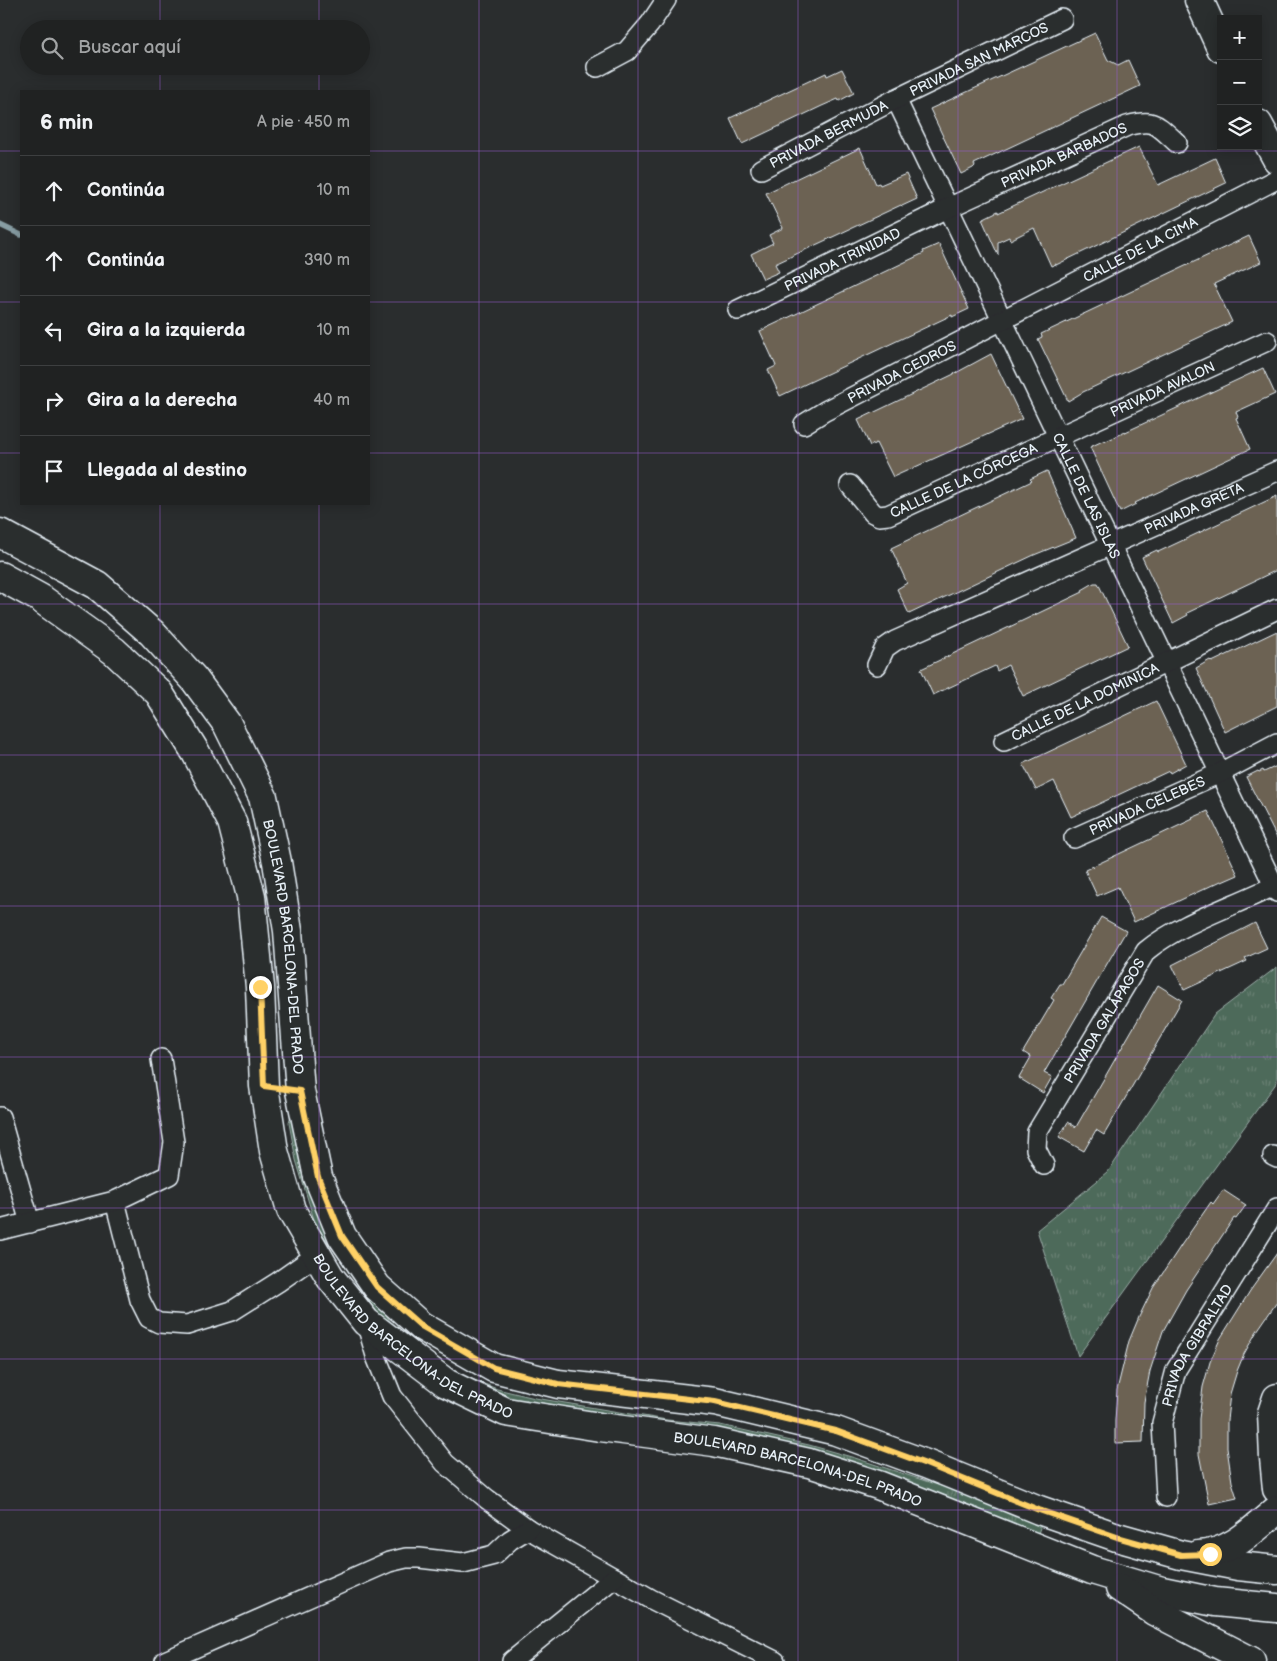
<!DOCTYPE html>
<html lang="es">
<meta charset="utf-8">
<style>
:root{--surface:#202222;--page:#2d2f2f;--text:#f1f3f6;--muted:#a2a4a5;--line:#3d3f40}
body{margin:0;font-family:"Balsamiq Sans",sans-serif;background:var(--page);color:var(--text)}
.controls{position:absolute;right:15px;top:15px;display:grid;overflow:hidden;border-radius:0px;box-shadow:0 2px 12px #0003}
.controls button{width:45px;height:45px;display:grid;place-items:center;padding:0;border:0;border-bottom:1px solid var(--line);background:var(--surface);color:var(--text);font:25px sans-serif}
.stop{position:absolute;width:15px;height:15px;margin:-11px;border:4px solid #ffd166;border-radius:50%;background:#fff}
.stop.end{background:#ffd166;border-color:#fff;box-shadow:0 1px 5px #0008}
.list{margin:0;padding:0;list-style:none}
h2{display:flex;justify-content:space-between;align-items:center;height:65px;margin:0;padding:0 20px;font-size:21px}
h2 small{font-size:16px;font-weight:400;color:var(--muted)}
.list li{display:grid;grid-template-columns:32px 1fr auto;gap:15px;align-items:center;box-sizing:border-box;height:70px;padding:0 20px;border-top:1px solid var(--line)}
.list b{display:block;font-size:19px;white-space:nowrap}
.list em{font-size:16px;font-style:normal;color:var(--muted)}
.icon{flex:none;width:28px;height:28px;fill:none;stroke:currentColor;stroke-width:2;stroke-linecap:round;stroke-linejoin:round}
.map{position:relative;flex:none;width:1277px;height:1661px;overflow:hidden}
.search{position:absolute;background:var(--surface);box-shadow:0 2px 12px #0003;left:20px;top:20px;width:350px;height:55px;display:flex;align-items:center;gap:12px;box-sizing:border-box;padding:0 18px;border-radius:28px;color:var(--muted);font-size:19px}
.panel{position:absolute;background:var(--surface);box-shadow:0 2px 12px #0003;left:20px;top:90px;width:350px;height:415px;border-radius:0px}
.map>svg:first-child{display:block}
.grass{fill:url(#grass-tufts);stroke:#9baea9}
.lines{fill:none;stroke-linecap:round;stroke-linejoin:round}
.stream{stroke:#889ea4;stroke-width:5.5}
.building{fill:#6c6253;stroke:#e8f1f8}
.street-casing{stroke:#e8f1f8;stroke-width:22}
.primary-casing{stroke:#e8f1f8;stroke-width:31}
.street{stroke:#2a2d2e;stroke-width:19}
.primary{stroke:#2a2d2e;stroke-width:28}
.route{stroke:#ffd166;stroke-width:6}
.grid{fill:none;stroke:#965dcd;stroke-width:1;stroke-opacity:0.55}
.labels{text-anchor:middle;stroke-width:5;stroke-linejoin:round;paint-order:stroke}
.street-label{font-size:14px;fill:#e8f1f8;stroke:#2a2d2e}
</style>
<div class="map">
<svg width="1277" height="1661" viewBox="0 0 1277 1661">
<defs>
<pattern id="grass-tufts" width="24" height="20" patternUnits="userSpaceOnUse" patternTransform="scale(1.25)"><rect width="24" height="20" fill="#4e6a5a"/><path d="M3 7l-1-3M5 7V3M7 7l1-3M15 17l-1-3M17 17v-4M19 17l1-3" fill="none" stroke="#688072"/></pattern>
</defs>
<rect width="100%" height="100%" fill="#2a2d2e"/>
<filter id="ink" filterUnits="userSpaceOnUse"><feTurbulence type="fractalNoise" baseFrequency=".02" numOctaves="2"/><feDisplacementMap in="SourceGraphic" scale="10" xChannelSelector="R" yChannelSelector="G"/><feConvolveMatrix kernelMatrix="1 2 1 2 8 2 1 2 1" color-interpolation-filters="sRGB"/></filter>
<g filter="url(#ink)">
<path class="grass" d="M1277,967V1082L1078,1356L1037,1230L1108,1172L1215,1014Z
M292,1113L321,1216L390,1321L426,1350L459,1374L497,1389L535,1398L667,1420L720,1425L809,1445L855,1458L944,1487L1041,1525L1036,1539L903,1487L535,1409L453,1379L386,1327L315,1223L296,1160L289,1123Z"/>
<g class="lines">
<path class="stream" d="M0,225L21,235"/>
</g>
<path class="building" d="M1095,33L1108,60L1118,65L1128,60L1140,86L974,164L975,166L973,168L961,174L930,109Z
M842,69L854,93L839,101L838,99L822,106L742,144L730,118L826,73L827,76Z
M1139,147L1158,185L1215,158L1226,183L1056,265V264L1051,266L1034,228L1010,240L1009,237L998,242V255L982,219L998,211V213Z
M860,148L876,184L879,183L880,185L906,174L917,199L902,206L901,205L775,264L779,272L763,279L751,254L773,243L769,235L783,228L766,193Z
M1249,236L1261,262L1214,284L1232,322L1083,392L1068,401L1038,339L1042,337L1041,334Z
M939,244L969,309L952,317V315L780,396L768,370L776,366L760,331L924,253L923,251Z
M991,354L1022,419L893,477L876,443L870,446L858,420L952,375Z
M1263,368L1275,394L1236,412L1238,417L1236,418L1250,449L1135,503L1136,504L1120,512L1090,447L1105,440L1106,441Z
M1047,471L1076,538L1034,555L909,614L897,589L907,583L891,548L1032,481L1030,479Z
M1277,496V570L1187,613L1188,615L1173,623L1142,557L1157,550L1158,552Z
M1094,583H1098L1128,646L1023,696L1008,665L997,671L995,666L933,695L921,669L1083,592L1082,590Z
M1277,631V706L1225,732L1196,668L1210,660L1212,662Z
M1156,701L1186,764L1170,773L1169,771L1071,817L1054,781L1036,790L1023,764Z
M1277,766V838L1246,777L1258,771L1259,772L1263,770L1264,772Z
M1208,811L1238,875L1222,882L1221,881L1134,922L1118,887L1097,896L1085,870L1193,819L1192,818Z
M1101,917L1126,931L1044,1073L1052,1077L1043,1093L1019,1078L1031,1057L1023,1052L1054,1000L1051,998L1060,984H1062Z
M1255,923L1267,948L1245,958L1247,961L1184,990L1172,965Z
M1158,985L1182,1000L1104,1135L1096,1130L1084,1151L1059,1137L1068,1122L1076,1127Z
M1223,1190L1246,1205L1236,1219L1234,1218L1186,1290L1163,1331L1150,1371L1144,1402L1143,1442L1115,1443V1421L1117,1390L1129,1341L1139,1317L1153,1288L1182,1244L1211,1202L1213,1204Z
M1277,1253V1302L1257,1331L1244,1354L1237,1371L1230,1394L1227,1420V1448L1232,1482L1237,1498L1209,1504L1199,1454V1419L1203,1387L1210,1362L1220,1339L1250,1291Z"/>
<g class="lines">
<defs>
<g id="street">
<path d="M597,67L627,51L650,24L666,0"/>
<path id="s1" d="M896,99L1277,892"/>
<path id="s2" d="M761,169L896,99L1062,19"/>
<path id="s3" d="M738,310L948,208L1127,126C1155,118 1157,125 1177,143"/>
<path id="s4" d="M804,424L825,411L1277,179"/>
<path id="s5" d="M850,485L873,513L879,516L888,515L1267,341"/>
<path id="s6" d="M877,665L885,648L895,641L1277,471"/>
<path id="s7" d="M1004,741L1277,609"/>
<path id="s8" d="M1074,838L1220,773L1277,743"/>
<path d="M0,1117L30,1223"/>
<path d="M1273,1156L1277,1158"/>
<path id="s9" d="M1044,1165L1036,1149L1037,1132L1146,951C1180,923 1234,906 1274,886"/>
<path d="M115,1201L140,1300L149,1318L159,1323L187,1325L232,1311L278,1282L318,1254"/>
<path d="M0,1230L115,1201L169,1175L174,1142L161,1059"/>
<path d="M366,1322L377,1359L392,1396L445,1463L487,1499L528,1529L651,1599L775,1661"/>
<path id="s10" d="M1166,1497L1162,1423L1176,1370L1277,1208"/>
<path d="M165,1661L389,1562L406,1558H419L463,1563L494,1555L510,1540L528,1529"/>
<path d="M512,1661L614,1578"/>
</g>
<g id="primary">
<path d="M1199,0L1221,48"/>
<path d="M1258,124L1277,159"/>
<path id="s11" d="M0,533L97,585L152,633L194,679L227,724L263,797L277,862L288,931L300,1091L318,1177L342,1236L377,1287L421,1326L494,1368L558,1384L715,1402L836,1431L926,1464L1039,1510L1117,1537L1181,1555L1238,1566L1277,1570"/>
<path id="s12" d="M0,576L40,598L114,651L159,693L196,753L232,822L251,896L260,987L264,1086L274,1151L291,1210L330,1277L366,1322L446,1383L506,1412L600,1427L714,1442L809,1463L878,1485L1092,1570L1162,1591L1215,1602L1277,1608"/>
<path d="M1277,1398L1272,1413L1274,1458L1277,1489"/>
<path d="M1198,1555C1230,1554 1253,1530 1277,1510"/>
<path d="M1120,1588L1154,1611L1251,1661"/>
</g>
</defs>
<use href="#street" class="street-casing"/>
<use href="#primary" class="primary-casing"/>
<use href="#street" class="street"/>
<use href="#primary" class="primary"/>
</g>
</g>
<g class="lines" filter="url(#ink)">
<path class="route" d="M260,987L264,1086L300,1091L318,1177L342,1236L377,1287L421,1326L494,1368L558,1384L715,1402L836,1431L926,1464L1039,1510L1117,1537L1181,1555L1210,1554"/>
</g>
<path class="grid" d="M160,0V29M319,0V29M479,0V1661M638,0V1661M798,0V1661M958,0V1661M1117,0V1661M160,66V91M319,66V91M0,151H21M369,151H1277M0,302H21M369,302H1277M0,453H21M369,453H1277M160,504V1661M319,504V1661M0,604H1277M0,755H1277M0,906H1277M0,1057H1277M0,1208H1277M0,1359H1277M0,1510H1277"/>
<g class="labels">
<g class="street-label">
<text dy="5" stroke="none"><textPath href="#s2" startOffset="244">PRIVADA SAN MARCOS</textPath></text>
<text dy="5" stroke="none"><textPath href="#s2" startOffset="76">PRIVADA BERMUDA</textPath></text>
<text dy="5" stroke="none"><textPath href="#s3" startOffset="361">PRIVADA BARBADOS</textPath></text>
<text dy="5" stroke="none"><textPath href="#s4" startOffset="379">CALLE DE LA CIMA</textPath></text>
<text dy="5" stroke="none"><textPath href="#s3" startOffset="116">PRIVADA TRINIDAD</textPath></text>
<text dy="5" stroke="none"><textPath href="#s4" startOffset="111">PRIVADA CEDROS</textPath></text>
<text dy="5" stroke="none"><textPath href="#s5" startOffset="354">PRIVADA AVALON</textPath></text>
<text dy="5" stroke="none"><textPath href="#s5" startOffset="135">CALLE DE LA CÓRCEGA</textPath></text>
<text dy="5" stroke="none"><textPath href="#s1" startOffset="440">CALLE DE LAS ISLAS</textPath></text>
<text dy="5" stroke="none"><textPath href="#s6" startOffset="358">PRIVADA GRETA</textPath></text>
<text dy="5" stroke="none"><textPath href="#s7" startOffset="90">CALLE DE LA DOMINICA</textPath></text>
<text dy="5" stroke="none"><textPath href="#s8" startOffset="80">PRIVADA CELEBES</textPath></text>
<text dy="5" stroke="none"><textPath href="#s11" startOffset="534">BOULEVARD BARCELONA-DEL PRADO</textPath></text>
<text dy="5" stroke="none"><textPath href="#s9" startOffset="165">PRIVADA GALÁPAGOS</textPath></text>
<text dy="5" stroke="none"><textPath href="#s12" startOffset="921">BOULEVARD BARCELONA-DEL PRADO</textPath></text>
<text dy="5" stroke="none"><textPath href="#s10" startOffset="160">PRIVADA GIBRALTAD</textPath></text>
<text dy="5" stroke="none"><textPath href="#s12" startOffset="1341">BOULEVARD BARCELONA-DEL PRADO</textPath></text>
</g>
</g>
</svg>
<div class="controls">
<button>+</button>
<button>−</button>
<button><svg class="icon" aria-label="layers" viewBox="0 0 24 24"><path d="M12 4l9 5-9 5-9-5zM3 14l9 5 9-5"/></svg></button>
</div>
<div class="stop" style="left:1210px;top:1554px"></div>
<div class="stop end" style="left:260px;top:987px"></div>
<div class="search"><svg class="icon" aria-label="search" viewBox="0 0 24 24"><circle cx="10" cy="10" r="6"/><path d="M15 15l6 6"/></svg>Buscar aquí</div>
<section class="panel">
<h2>6 min<small>A pie · 450 m</small></h2>
<ul class="list">
<li><svg class="icon" aria-label="ahead" viewBox="0 0 24 24"><path d="M12 20V5M6 11l6-6 6 6"/></svg><div><b>Continúa</b></div><em>10 m</em></li>
<li><svg class="icon" aria-label="ahead" viewBox="0 0 24 24"><path d="M12 20V5M6 11l6-6 6 6"/></svg><div><b>Continúa</b></div><em>390 m</em></li>
<li><svg class="icon" aria-label="left" viewBox="0 0 24 24"><path d="M17 20v-9H6M10 6l-5 5 5 5"/></svg><div><b>Gira a la izquierda</b></div><em>10 m</em></li>
<li><svg class="icon" aria-label="right" viewBox="0 0 24 24"><path d="M7 20v-9h11M14 6l5 5-5 5"/></svg><div><b>Gira a la derecha</b></div><em>40 m</em></li>
<li><svg class="icon" aria-label="arrive" viewBox="0 0 24 24"><path d="M6 21V4h12l-3 4 3 4H6"/></svg><div><b>Llegada al destino</b></div></li>
</ul>
</section>
</div>
